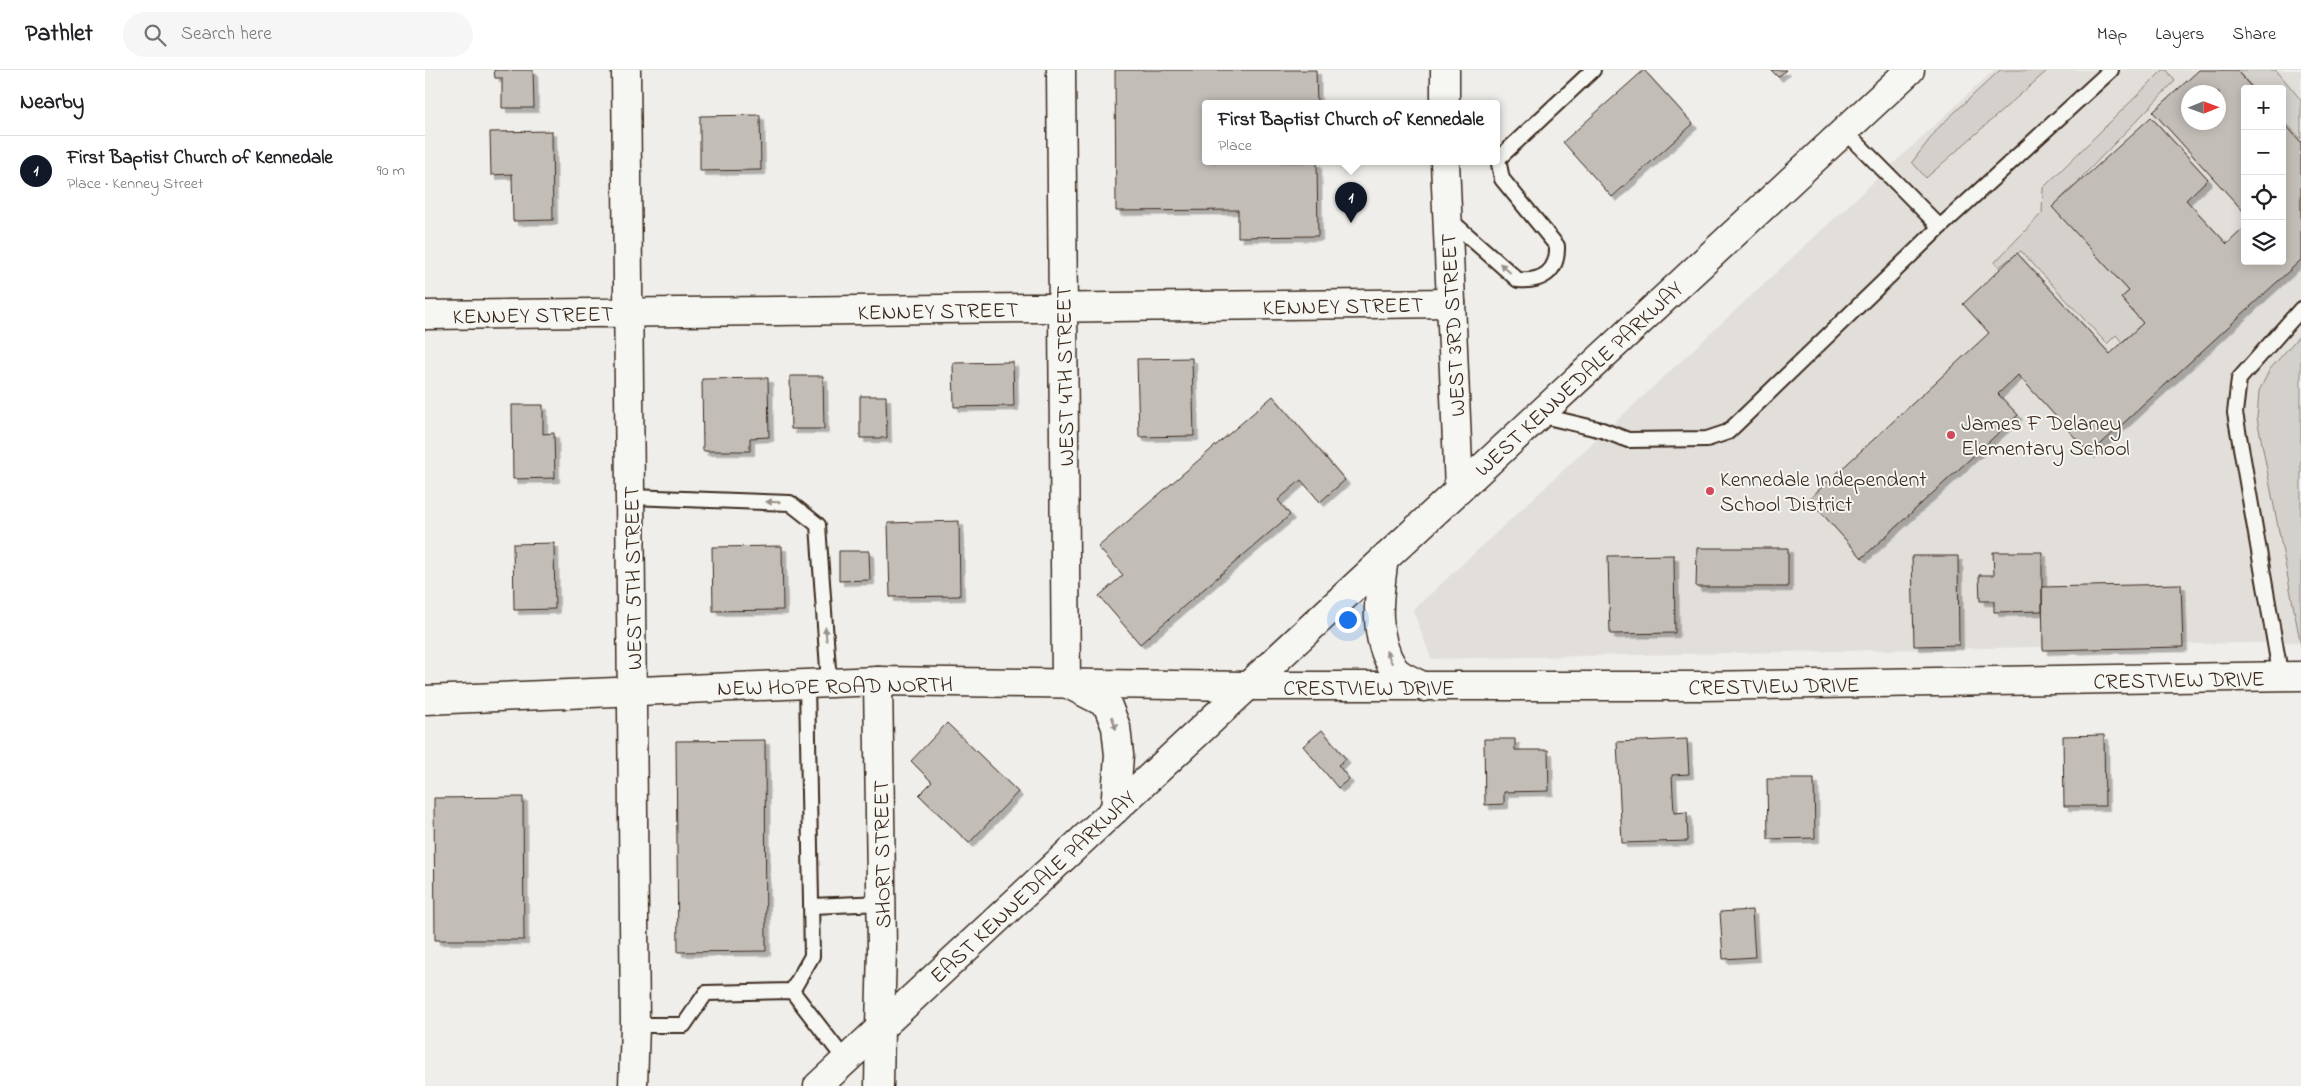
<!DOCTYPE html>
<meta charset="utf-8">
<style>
:root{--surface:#fff;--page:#f6f6f6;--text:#202124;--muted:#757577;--line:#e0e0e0;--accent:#111827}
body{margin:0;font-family:"Indie Flower",sans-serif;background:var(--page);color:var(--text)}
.controls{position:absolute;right:15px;top:15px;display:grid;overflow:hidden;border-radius:5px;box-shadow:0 2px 12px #0003}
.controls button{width:45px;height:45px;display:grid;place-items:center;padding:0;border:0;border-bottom:1px solid var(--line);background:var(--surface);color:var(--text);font:25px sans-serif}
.compass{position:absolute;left:1756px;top:15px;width:45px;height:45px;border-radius:50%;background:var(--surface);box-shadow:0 2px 12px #0003;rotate:89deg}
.you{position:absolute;left:922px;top:549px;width:18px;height:18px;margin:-12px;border:4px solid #fff;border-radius:50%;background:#1a73e8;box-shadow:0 0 0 8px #1a73e833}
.badge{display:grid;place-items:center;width:32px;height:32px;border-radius:50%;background:var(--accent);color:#fff;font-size:16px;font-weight:700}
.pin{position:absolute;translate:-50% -41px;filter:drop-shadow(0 1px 2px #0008)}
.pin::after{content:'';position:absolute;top:26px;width:18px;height:15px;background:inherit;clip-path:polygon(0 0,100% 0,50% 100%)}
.popup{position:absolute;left:777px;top:30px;width:298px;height:65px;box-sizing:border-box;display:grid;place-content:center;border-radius:5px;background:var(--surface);filter:drop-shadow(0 1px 4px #0005);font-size:16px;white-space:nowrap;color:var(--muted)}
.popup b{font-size:19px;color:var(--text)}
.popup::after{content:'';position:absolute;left:50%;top:100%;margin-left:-10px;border:10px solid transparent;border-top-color:var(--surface)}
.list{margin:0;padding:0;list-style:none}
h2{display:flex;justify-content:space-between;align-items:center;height:65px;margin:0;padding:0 20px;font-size:21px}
h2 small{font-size:16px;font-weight:400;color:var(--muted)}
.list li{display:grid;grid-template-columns:32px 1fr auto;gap:15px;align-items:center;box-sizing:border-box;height:70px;padding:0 20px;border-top:1px solid var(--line)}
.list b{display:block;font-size:19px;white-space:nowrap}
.list p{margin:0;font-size:16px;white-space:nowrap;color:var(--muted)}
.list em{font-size:16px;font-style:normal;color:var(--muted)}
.icon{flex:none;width:28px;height:28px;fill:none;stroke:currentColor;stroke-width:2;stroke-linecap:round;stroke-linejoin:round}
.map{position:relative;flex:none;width:1876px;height:1016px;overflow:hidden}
header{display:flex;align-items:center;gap:30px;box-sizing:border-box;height:70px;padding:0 25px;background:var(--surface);border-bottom:1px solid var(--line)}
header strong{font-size:24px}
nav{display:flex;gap:28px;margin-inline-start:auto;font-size:18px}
.search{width:350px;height:45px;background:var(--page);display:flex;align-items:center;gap:12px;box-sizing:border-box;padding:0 18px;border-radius:28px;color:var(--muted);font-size:19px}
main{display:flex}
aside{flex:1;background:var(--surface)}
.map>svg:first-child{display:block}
.built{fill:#e2dfdb;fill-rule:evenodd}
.green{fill:#d4d1cc;stroke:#887e75}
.building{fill:#c2bdb7;stroke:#3b2a1e;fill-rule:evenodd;filter:url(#shadow)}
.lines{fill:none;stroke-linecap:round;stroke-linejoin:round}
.lane-casing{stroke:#3b2a1e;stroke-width:18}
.street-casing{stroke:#3b2a1e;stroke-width:31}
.secondary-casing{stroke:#3b2a1e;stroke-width:31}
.primary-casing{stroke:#3b2a1e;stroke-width:31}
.lane{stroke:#f6f6f2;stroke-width:14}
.street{stroke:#f6f6f2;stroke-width:28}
.secondary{stroke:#f6f6f2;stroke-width:28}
.primary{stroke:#f6f6f2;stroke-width:28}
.oneway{fill:#989088}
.poi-dot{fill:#d1495b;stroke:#f6f6f2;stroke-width:2}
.labels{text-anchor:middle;stroke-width:4;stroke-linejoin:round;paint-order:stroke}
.street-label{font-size:22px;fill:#3b2a1e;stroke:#f6f6f2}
.poi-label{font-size:22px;fill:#3b2a1e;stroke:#f6f6f2;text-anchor:start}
</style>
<header>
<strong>Pathlet</strong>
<div class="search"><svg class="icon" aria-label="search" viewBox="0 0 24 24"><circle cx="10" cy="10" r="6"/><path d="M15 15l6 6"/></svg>Search here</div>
<nav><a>Map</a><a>Layers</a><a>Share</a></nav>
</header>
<main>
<aside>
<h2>Nearby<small></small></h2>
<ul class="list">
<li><span class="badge">1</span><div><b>First Baptist Church of Kennedale</b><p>Place · Kenney Street</p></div><em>90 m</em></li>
</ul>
</aside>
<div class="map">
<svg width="1876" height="1016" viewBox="0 0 1876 1016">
<defs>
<filter id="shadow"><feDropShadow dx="4.5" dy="4.5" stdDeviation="0" flood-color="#0004"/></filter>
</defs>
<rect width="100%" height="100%" fill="#efeeea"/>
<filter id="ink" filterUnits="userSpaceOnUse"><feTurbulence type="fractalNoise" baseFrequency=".02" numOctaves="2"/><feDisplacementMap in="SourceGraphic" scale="10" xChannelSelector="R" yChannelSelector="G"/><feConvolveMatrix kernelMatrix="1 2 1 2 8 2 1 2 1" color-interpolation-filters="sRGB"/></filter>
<g filter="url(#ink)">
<path class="built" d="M1569,0H1876V572L1006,589L988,540ZM1820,19H1857V191H1820ZM1764,22H1794V52H1764Z"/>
<path class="green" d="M1575,0H1623L1501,108L1487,92L1515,56Z
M1738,0H1742L1750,11L1628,137L1704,221L1696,228L1718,253L1697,272L1691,265L1682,274L1596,181L1574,197L1570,192L1617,143L1618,118Z
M1811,0H1851L1876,30V69L1857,49V19H1829Z
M1876,264V576L1832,348L1834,321L1845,299Z"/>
<path class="building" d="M69,0H108L109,38H77V8H70Z
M690,0H891L892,34H781V92H892L893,166L813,167V140L691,141Z
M1219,0L1268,54L1187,127L1138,72Z
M1346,0H1361L1353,7Z
M1774,0H1811L1828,19H1820V143L1728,42ZM1764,22H1794V52H1764Z
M335,45L336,100L275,101V46Z
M1726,47L1783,109L1761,130L1802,174L1820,157V191H1857V51L1876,72V190L1665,384L1593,305L1573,324L1593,345L1437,488L1384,429L1564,263L1538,234L1592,183L1685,284L1718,253L1696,228L1704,221L1627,137Z
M127,61L128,150L88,151L87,104L66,105L65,62Z
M767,288L769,366L714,367L712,289Z
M588,292L589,336L529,337L528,293Z
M365,306H398L399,359H366Z
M343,308L344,367L325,368V381H278L277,309Z
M435,326H461L462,368H435Z
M848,326L920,410L895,432L876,410L853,430L865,445L715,574L674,526L698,505L673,477Z
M87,335H118V364L129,363L130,408L88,409Z
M534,451L535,526L465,527L463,453Z
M129,473L130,539L89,540L88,474Z
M357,476L358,540L288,541L287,477Z
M1272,478H1363V517H1271Z
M414,481H444L445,510L414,511Z
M1568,482H1617V541L1569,542V531H1555L1554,505H1569Z
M1249,485L1250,563L1185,564L1183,486Z
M1487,486H1533L1534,575L1489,576Z
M1756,514L1758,577L1618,580L1617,517Z
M522,653L593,722L544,773L494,725L507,712L486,691Z
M897,660L921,689L913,695L924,709L913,718L878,676Z
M1679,665L1680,736H1639L1638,666Z
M1059,669H1090V680H1123L1124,721L1079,722V734L1060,735Z
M1262,669L1264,704L1247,705L1249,743L1262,742L1263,771L1197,773L1192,672Z
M340,670L341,881L253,882L251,671Z
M1342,709H1389L1390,768L1343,769Z
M98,727L99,870H10L9,728Z
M1327,840L1330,887L1298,889L1295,842Z"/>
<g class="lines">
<defs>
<path id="lane" d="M1024,149L1093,210C1117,212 1133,202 1132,176L1077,109L1073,89L1168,0
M1515,157L1686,0
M1114,345L1177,360L1203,370L1282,369L1303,362L1515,157L1420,61
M206,427L365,433L393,455L404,613
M1856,608L1810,343L1814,309L1876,239
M382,614L387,886L367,921L421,991
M387,836L457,833
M210,955H259L281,923L367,921"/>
<path id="street" d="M201,0L210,955L208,1016
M636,0L641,613
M0,245L1026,233
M453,611L457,878L455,957
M821,616H1278L1876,606"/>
<path id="secondary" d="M1020,34V0
M1020,92L1034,419
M0,630L453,611L821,616
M454,1016L455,957"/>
<path id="primary" d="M959,488C954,524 947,566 969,599C975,607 991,612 999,617
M641,613L682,634L691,657L694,685L690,740
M393,1016L1485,0"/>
</defs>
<use href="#lane" class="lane-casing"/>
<use href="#street" class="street-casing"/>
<use href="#secondary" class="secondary-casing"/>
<use href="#primary" class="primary-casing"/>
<use href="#lane" class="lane"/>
<use href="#street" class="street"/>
<use href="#secondary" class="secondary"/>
<use href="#primary" class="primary"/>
</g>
<defs><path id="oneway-solid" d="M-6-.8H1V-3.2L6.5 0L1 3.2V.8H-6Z" transform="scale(1.25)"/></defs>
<g class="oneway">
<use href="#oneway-solid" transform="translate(1080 198) rotate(-138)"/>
<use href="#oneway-solid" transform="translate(348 432) rotate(-178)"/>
<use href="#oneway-solid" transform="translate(401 564) rotate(-94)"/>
<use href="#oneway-solid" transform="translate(964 587) rotate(-115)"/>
<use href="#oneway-solid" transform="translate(689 653) rotate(71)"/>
</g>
</g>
<g class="poi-dot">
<circle cx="1526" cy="365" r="5"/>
<circle cx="1285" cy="421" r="5"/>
</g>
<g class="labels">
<g class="street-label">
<text transform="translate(918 235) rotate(-1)" y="8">KENNEY STREET</text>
<text transform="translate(513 240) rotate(-1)" y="8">KENNEY STREET</text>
<text transform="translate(108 244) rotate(-1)" y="8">KENNEY STREET</text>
<text transform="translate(1027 255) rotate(-93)" y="8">WEST 3RD STREET</text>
<text transform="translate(639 306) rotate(-91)" y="8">WEST 4TH STREET</text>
<text transform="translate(1153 308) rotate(-43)" y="8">WEST KENNEDALE PARKWAY</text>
<text transform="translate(207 508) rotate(-91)" y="8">WEST 5TH STREET</text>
<text transform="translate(1754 609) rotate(-1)" y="8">CRESTVIEW DRIVE</text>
<text transform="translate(410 615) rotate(-1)" y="8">NEW HOPE ROAD NORTH</text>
<text transform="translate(1349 615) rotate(-1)" y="8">CRESTVIEW DRIVE</text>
<text x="944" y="625">CRESTVIEW DRIVE</text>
<text transform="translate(456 784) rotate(-91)" y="8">SHORT STREET</text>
<text transform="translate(607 816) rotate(-43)" y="8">EAST KENNEDALE PARKWAY</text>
</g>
<g class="poi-label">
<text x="1536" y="360">James F Delaney<tspan x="1536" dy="25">Elementary School</tspan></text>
<text x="1295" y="416">Kennedale Independent<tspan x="1295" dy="25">School District</tspan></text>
</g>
</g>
</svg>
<div class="controls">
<button>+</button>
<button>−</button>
<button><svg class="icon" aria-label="locate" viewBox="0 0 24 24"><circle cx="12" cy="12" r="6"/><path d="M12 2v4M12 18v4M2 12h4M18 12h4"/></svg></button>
<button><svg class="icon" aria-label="layers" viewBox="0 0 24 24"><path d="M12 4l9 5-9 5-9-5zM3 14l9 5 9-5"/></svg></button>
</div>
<svg class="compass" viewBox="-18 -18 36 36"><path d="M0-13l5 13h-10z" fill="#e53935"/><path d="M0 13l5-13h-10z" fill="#757577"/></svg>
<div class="you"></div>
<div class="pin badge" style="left:926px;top:153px">1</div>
<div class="popup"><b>First Baptist Church of Kennedale</b>Place</div>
</div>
</main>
